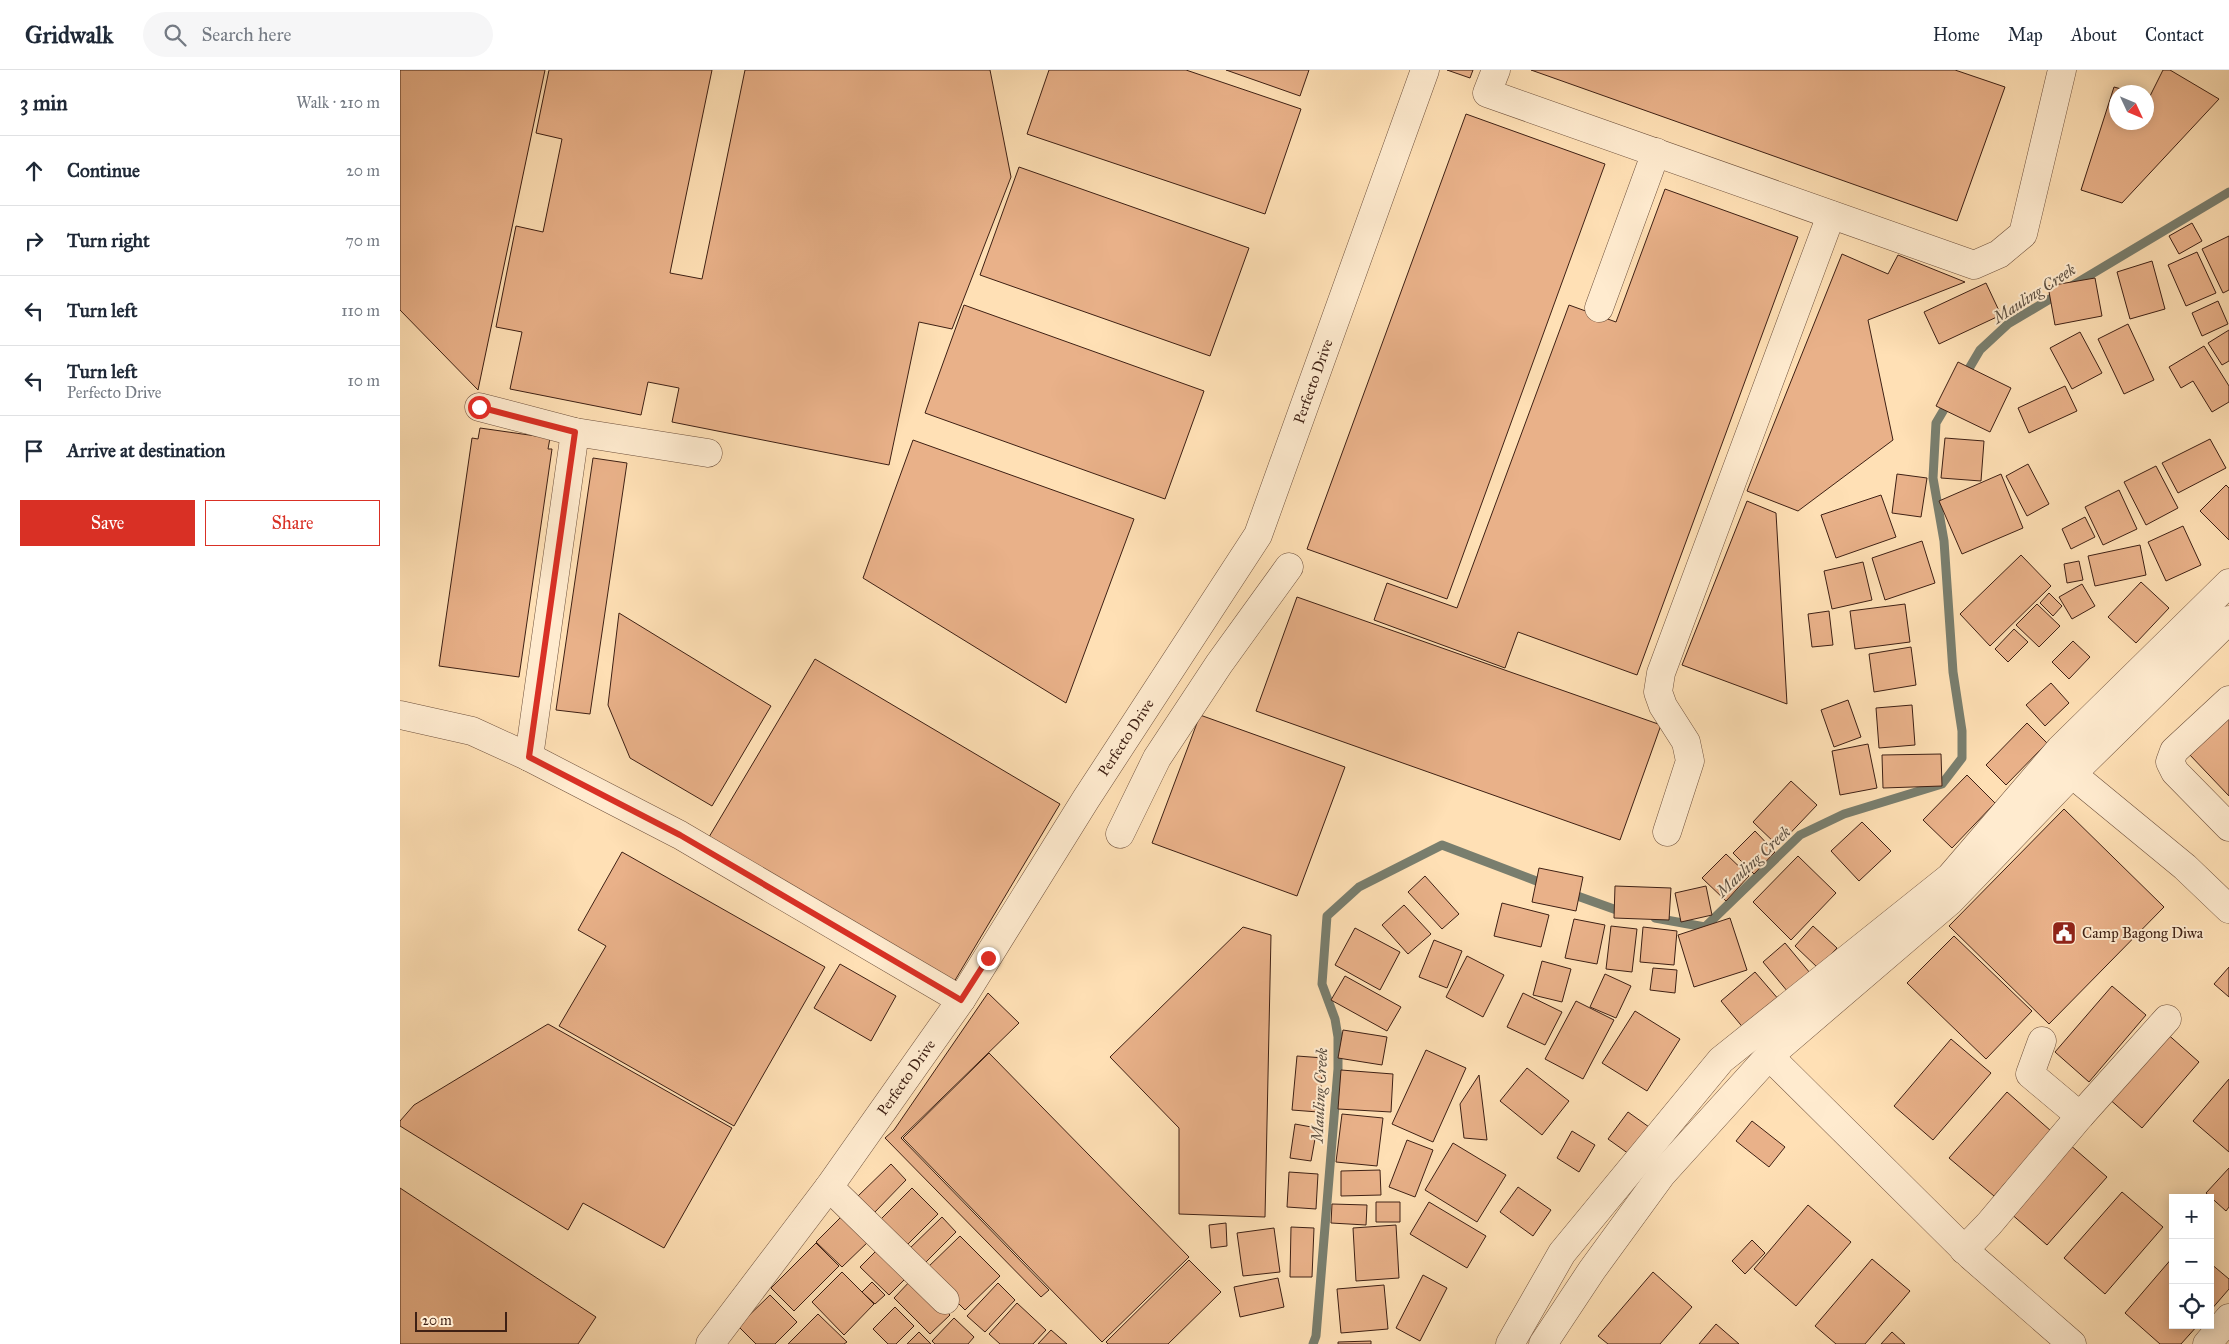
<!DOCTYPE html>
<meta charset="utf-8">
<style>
:root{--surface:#fff;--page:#f6f6f7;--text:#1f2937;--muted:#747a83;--line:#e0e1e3;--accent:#d93025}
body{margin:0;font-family:"IM FELL Great Primer",serif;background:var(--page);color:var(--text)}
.controls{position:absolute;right:15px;bottom:15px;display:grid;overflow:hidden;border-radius:0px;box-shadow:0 2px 12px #0003}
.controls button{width:45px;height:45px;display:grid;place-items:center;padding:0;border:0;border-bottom:1px solid var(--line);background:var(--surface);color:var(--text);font:25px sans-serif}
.compass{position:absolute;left:1709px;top:15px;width:45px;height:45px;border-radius:50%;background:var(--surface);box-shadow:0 2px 12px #0003;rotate:134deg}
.scale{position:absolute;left:15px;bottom:12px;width:92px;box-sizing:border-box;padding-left:5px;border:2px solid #3e2014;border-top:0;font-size:14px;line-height:18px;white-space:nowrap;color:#3e2014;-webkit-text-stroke:4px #ffebcf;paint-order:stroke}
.stop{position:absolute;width:15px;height:15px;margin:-11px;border:4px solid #d93025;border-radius:50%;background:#fff}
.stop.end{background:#d93025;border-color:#fff;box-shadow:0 1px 5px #0008}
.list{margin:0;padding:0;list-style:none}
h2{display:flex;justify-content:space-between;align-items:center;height:65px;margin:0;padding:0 20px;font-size:21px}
h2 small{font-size:16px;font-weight:400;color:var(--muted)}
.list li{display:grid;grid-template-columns:32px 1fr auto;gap:15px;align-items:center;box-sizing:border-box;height:70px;padding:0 20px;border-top:1px solid var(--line)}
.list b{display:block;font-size:19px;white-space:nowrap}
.list p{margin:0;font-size:16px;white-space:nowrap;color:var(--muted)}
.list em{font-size:16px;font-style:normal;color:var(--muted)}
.actions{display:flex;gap:10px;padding:15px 20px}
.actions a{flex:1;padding:11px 0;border:1px solid var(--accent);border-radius:0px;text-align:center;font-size:18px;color:var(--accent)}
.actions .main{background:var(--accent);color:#fff}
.icon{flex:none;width:28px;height:28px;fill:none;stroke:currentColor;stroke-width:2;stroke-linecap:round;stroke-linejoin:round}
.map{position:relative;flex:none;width:1829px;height:1274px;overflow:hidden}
header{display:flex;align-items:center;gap:30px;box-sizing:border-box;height:70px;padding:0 25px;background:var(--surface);border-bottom:1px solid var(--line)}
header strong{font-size:24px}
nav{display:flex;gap:28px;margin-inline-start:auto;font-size:18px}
.search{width:350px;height:45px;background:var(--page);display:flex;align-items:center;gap:12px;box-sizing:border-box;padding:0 18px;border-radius:28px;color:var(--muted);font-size:19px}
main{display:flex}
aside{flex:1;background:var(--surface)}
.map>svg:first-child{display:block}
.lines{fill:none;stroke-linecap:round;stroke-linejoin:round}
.stream{stroke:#797e6e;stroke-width:9}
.building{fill:#e9b189;stroke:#3e2014}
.minor-casing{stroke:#6e503c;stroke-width:29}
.minor{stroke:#ffebcf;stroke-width:28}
.route{stroke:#d93025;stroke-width:6}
.labels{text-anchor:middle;stroke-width:4;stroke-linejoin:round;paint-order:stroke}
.street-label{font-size:15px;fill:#3e2014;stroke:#ffebcf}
.poi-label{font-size:15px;fill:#3e2014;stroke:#ffebcf;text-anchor:start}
.water-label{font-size:16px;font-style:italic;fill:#5c4f41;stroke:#ffebcf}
</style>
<header>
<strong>Gridwalk</strong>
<div class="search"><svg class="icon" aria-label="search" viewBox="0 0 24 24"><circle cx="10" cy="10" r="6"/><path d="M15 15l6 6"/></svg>Search here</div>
<nav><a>Home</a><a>Map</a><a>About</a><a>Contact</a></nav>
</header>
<main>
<aside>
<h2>3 min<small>Walk · 210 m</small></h2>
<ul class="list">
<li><svg class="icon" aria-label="ahead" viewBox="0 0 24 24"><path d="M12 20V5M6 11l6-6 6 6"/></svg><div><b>Continue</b></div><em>20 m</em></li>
<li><svg class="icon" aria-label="right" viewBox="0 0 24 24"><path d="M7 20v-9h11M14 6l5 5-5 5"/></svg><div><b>Turn right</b></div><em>70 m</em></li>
<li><svg class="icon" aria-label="left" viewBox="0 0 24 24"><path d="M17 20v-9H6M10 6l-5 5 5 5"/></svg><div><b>Turn left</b></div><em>110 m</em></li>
<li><svg class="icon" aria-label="left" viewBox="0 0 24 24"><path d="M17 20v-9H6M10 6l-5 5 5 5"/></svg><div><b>Turn left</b><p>Perfecto Drive</p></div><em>10 m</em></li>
<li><svg class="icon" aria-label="arrive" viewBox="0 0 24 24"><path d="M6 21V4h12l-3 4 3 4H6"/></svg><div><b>Arrive at destination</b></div></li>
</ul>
<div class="actions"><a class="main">Save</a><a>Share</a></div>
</aside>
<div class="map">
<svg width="1829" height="1274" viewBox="0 0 1829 1274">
<rect width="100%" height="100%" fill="#ffe0b5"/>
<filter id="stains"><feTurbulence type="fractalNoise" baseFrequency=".004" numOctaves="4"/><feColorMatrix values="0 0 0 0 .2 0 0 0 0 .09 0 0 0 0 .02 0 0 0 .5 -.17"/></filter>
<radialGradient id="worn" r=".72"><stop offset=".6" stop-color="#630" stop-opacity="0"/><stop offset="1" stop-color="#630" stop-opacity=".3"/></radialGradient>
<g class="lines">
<path class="stream" d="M1564,307L1580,280L1608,254L1829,122
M1169,823L1225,843
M1255,848L1305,857L1400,765L1444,744L1542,714L1562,688V661L1553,602L1544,471L1533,408L1536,353L1549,331
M913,1274L916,1266L938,999V967L935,949L922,914L927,846L959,817L1042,775L1147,815"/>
</g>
<path class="building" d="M0,0H145L78,320L0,240Z
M149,0H312L270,203L302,209L345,0H590L611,107L552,259L519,252L489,395L272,352L279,318L248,312L241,345L110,319L122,262L96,257L116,156L143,162L162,69L136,63Z
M649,0H786L901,39L865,144L627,64Z
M826,0H909L900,26Z
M1047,0H1073L1070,8Z
M1131,0H1555L1605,17L1557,151Z
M1763,0H1770L1819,29L1722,133L1681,120L1714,17L1732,22H1716V52H1746V27L1749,28Z
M1066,44L1205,94L1047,529L907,479Z
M619,97L849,178L810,286L580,205Z
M1265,119L1398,167L1237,605L1118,562L1105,598L974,550L987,513L1057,538L1169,235L1216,252Z
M1792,153L1802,171L1779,184L1769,166Z
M1829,166V220L1823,223L1802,179Z
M1797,182L1816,223L1786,236L1768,195Z
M1442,184L1488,204L1498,185L1565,212L1468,250L1493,370L1398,441L1347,421Z
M1752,191L1765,239L1730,249L1717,202Z
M1695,208L1702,246L1655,255L1648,216Z
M1586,213L1601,245L1539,274L1524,242Z
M1818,231L1828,254L1802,266L1792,243Z
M564,235L804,321L765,429L525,343Z
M1728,254L1754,310L1724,324L1698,269Z
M1829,260V291L1822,295L1808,273Z
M1680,262L1702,303L1672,319L1650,278Z
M1804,276L1829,316V332L1812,342L1793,311L1781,318L1769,297Z
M1558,292L1611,318L1590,362L1536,336Z
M1665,316L1677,341L1629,363L1618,338Z
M80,358L150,368L148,379H152L119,607L39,596L72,368L78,369Z
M1545,368L1584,371L1581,411L1541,408Z
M1810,369L1826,398L1778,423L1762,393Z
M513,370L734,449L666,633L463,508Z
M193,388L227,393L190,644L156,640Z
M1628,394L1649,434L1627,446L1606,406Z
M1756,396L1778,438L1746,455L1724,412Z
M1497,404L1527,408L1521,447L1492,443Z
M1601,404L1623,458L1562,484L1539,431Z
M1826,415L1829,418V470L1800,441Z
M1719,420L1737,459L1703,475L1685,437Z
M1481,425L1496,467L1436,488L1421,445Z
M1347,431L1376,443L1387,634L1282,595Z
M1685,447L1695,467L1671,479L1662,459Z
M1783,456L1801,495L1766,511L1748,472Z
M1522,471L1535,513L1485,530L1472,488Z
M1740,475L1746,505L1695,516L1688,486Z
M1621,485L1651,516L1590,576L1560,544Z
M1679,491L1683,510L1667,513L1664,494Z
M1463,492L1472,530L1432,539L1424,501Z
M1741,512L1769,538L1736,573L1708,547Z
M1682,514L1695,536L1672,549L1659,527Z
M1649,523L1662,536L1653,546L1640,533Z
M897,527L1261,655L1220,770L856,641Z
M1505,534L1510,572L1455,579L1450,541Z
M1637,534L1660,556L1639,577L1616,555Z
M1429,541L1433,575L1412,577L1408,544Z
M219,543L371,636L312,736L230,688L208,635Z
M1614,559L1628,572L1608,592L1595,579Z
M1673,571L1690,587L1669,609L1652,592Z
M1511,577L1516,615L1474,622L1469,584Z
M415,589L660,734L554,912L309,767Z
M1651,613L1669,633L1645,656L1626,635Z
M1448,630L1461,667L1434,677L1421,640Z
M1512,635L1515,675L1479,678L1476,638Z
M800,645L945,697L897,826L752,773Z
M1829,646V726L1789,684Z
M1627,653L1647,673L1606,715L1586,695Z
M1468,674L1477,718L1440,725L1432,681Z
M1541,684L1542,716L1483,718L1482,685Z
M1567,705L1595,733L1552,778L1523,750Z
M1391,711L1417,735L1378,776L1353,752Z
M1664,739L1764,837L1649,954L1549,856Z
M1462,752L1491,781L1459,811L1431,781Z
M1355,761L1375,782L1354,804L1333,783Z
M222,782L425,897L334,1056L159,956L206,876L178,860Z
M1326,784L1349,806L1326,831L1302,808Z
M1398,786L1436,823L1391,870L1353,832Z
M1139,798L1183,807L1176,841L1132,832Z
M1025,806L1059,844L1042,859L1008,822Z
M1215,816L1271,818L1269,850L1214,848Z
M1306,816L1312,845L1281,852L1275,823Z
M1102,833L1149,845L1141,877L1094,866Z
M1004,835L1031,864L1008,884L982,855Z
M1330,848L1347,900L1294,917L1278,865Z
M1174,849L1205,855L1197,894L1165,888Z
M1211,856L1237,859L1232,902L1206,899Z
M1413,856L1437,878L1418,898L1395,876Z
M843,857L871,865L865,1147L779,1144V1058L710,987Z
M1243,857L1277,861L1274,895L1240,892Z
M955,858L1000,882L980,920L935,895Z
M1554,866L1632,941L1586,989L1507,913Z
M1034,870L1062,881L1047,918L1019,907Z
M1385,873L1410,903L1388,922L1363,892Z
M1067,886L1104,905L1083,947L1046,927Z
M1142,891L1171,899L1162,932L1133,925Z
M440,894L496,926L471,971L414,938Z
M1829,897V927L1814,914Z
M1253,898L1277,900L1275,923L1250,920Z
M1355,902L1380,931L1345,960L1321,931Z
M1205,904L1231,916L1216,948L1190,937Z
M945,906L1001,937L987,961L931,930Z
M1712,916L1746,945L1689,1012L1655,982Z
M588,923L619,953L501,1068L649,1220L641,1227L485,1068L494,1060Z
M1123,923L1162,942L1145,975L1107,957Z
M1176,931L1214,950L1183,1009L1145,989Z
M1235,941L1280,969L1247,1021L1202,993Z
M148,954L332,1058L264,1178L183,1133L168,1160L0,1056V1051L14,1035Z
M943,960L987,967L982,995L938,988Z
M1764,961L1799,992L1742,1058L1707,1027Z
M1551,969L1591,1003L1533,1070L1494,1036Z
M1026,980L1066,998L1033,1072L992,1054Z
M589,983L789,1187L702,1272L503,1068Z
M897,986L924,988L918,1042L892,1040Z
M1127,998L1169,1031L1142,1065L1100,1031Z
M941,1000L993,1004L991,1042L938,1039Z
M1079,1005L1087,1070L1064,1068L1060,1034Z
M1829,1009V1082L1793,1051Z
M1607,1022L1651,1061L1594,1126L1549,1088Z
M1228,1042L1249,1057L1229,1084L1208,1069Z
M942,1044L983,1048L977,1096L936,1092Z
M1352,1051L1385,1077L1369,1097L1336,1071Z
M895,1054L917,1058L911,1091L890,1088Z
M1172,1061L1195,1075L1179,1102L1157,1088Z
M1007,1070L1033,1080L1015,1127L989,1117Z
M1053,1073L1106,1105L1077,1152L1025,1120Z
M1669,1074L1707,1107L1647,1175L1609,1142Z
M491,1094L506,1110L474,1143L457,1127Z
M1829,1098V1137L1826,1141L1806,1123Z
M980,1100L981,1125L941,1126V1101Z
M889,1102L918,1104L916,1139L887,1137Z
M1118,1117L1151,1140L1133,1166L1100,1142Z
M0,1118L196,1247L178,1274H0Z
M512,1118L538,1144L507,1175L481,1149Z
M1722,1122L1763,1157L1705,1224L1664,1188Z
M976,1132H1000V1152H976Z
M1029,1132L1086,1166L1067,1198L1010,1164Z
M932,1134L967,1135L966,1155L931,1153Z
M1408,1135L1451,1172L1396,1236L1354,1199Z
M444,1144L470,1170L442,1197L416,1172Z
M542,1147L556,1162L522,1196L507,1181Z
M826,1153L827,1176L811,1178L809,1155Z
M996,1155L999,1208L956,1211L953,1158Z
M891,1157L914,1158L912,1207H890Z
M874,1158L880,1202L843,1206L837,1163Z
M560,1166L600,1206L565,1240L525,1200Z
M1352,1170L1365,1183L1345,1204L1332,1191Z
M416,1173L439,1196L394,1241L371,1218Z
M479,1178L508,1206L489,1225L460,1197Z
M1773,1187V1255H1798L1781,1274H1760L1725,1243Z
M1472,1189L1510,1221L1465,1274H1436L1415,1256Z
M789,1190L821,1222L768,1274H708L706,1272Z
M1810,1193L1829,1209V1219L1810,1241Z
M442,1202L474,1234L444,1265L412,1232Z
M1253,1202L1292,1237L1260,1274H1208L1198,1266Z
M1023,1205L1047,1218L1020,1271L996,1258Z
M513,1208L550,1245L530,1264L494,1228Z
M878,1208L884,1237L840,1247L834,1217Z
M472,1212L485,1225L475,1234L462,1222Z
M598,1213L615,1230L585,1262L567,1246Z
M984,1215L988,1259L941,1263L937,1219Z
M370,1225L397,1252L375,1274H356L338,1256Z
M617,1233L646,1260L633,1274H600L589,1264Z
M495,1237L514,1256L496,1274H488L473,1259Z
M418,1244L447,1272L444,1274H388Z
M554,1248L574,1267L568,1274H535L532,1271Z
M1316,1254L1339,1274H1299Z
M651,1260L667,1274H638Z
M519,1262L531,1274H507Z
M1492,1262L1505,1274H1481Z
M971,1271V1274H938V1272Z"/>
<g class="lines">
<defs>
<g id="minor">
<path d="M1096,0L1087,23L1574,195L1599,184L1623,164L1662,0"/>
<path d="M1199,238L1256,82"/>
<path d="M79,337L175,362L308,383"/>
<path d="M1829,630L1774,681L1770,692L1775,702L1829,757"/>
<path d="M0,645L72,661L129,687L280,765L561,930"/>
<path d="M129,687L175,362"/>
<path d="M1672,704L1785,797L1829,839"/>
<path d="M1267,762L1290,691L1286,672L1263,636L1258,622L1261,603L1431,145"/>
<path d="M720,764L757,688L819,594L889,497"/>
<path d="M1642,971L1630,1004L1680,1046"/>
<path d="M1369,986L1571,1186L1672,1274"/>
<path d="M429,1117L545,1230"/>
<path d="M1564,1180L1589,1154L1680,1046L1767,949"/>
<path id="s1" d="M310,1274L429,1117L561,930L686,729L858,465L1025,0"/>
<path d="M1110,1274L1162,1183L1321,990L1550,807L1660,679L1829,513"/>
<path d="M1143,1274L1192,1200L1262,1104L1369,986L1550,831L1672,704L1829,550"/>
<path d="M1807,1274L1829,1248"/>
</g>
</defs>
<use href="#minor" class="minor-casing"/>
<use href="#minor" class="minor"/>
</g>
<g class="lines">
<path class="route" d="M79,337L175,362L129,687L280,765L561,930L588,888"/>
</g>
<defs>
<symbol id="civic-square" viewBox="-11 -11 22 22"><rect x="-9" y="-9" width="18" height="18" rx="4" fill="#8f2418" stroke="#ffebcf"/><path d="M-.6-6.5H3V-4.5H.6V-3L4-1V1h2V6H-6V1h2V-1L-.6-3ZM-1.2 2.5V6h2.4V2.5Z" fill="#fff"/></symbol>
</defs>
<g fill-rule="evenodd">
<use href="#civic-square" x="1650" y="849" width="28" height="28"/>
</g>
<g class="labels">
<g class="street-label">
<text dy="5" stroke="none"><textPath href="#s1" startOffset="1141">Perfecto Drive</textPath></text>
<text dy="5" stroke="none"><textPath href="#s1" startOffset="736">Perfecto Drive</textPath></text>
<text dy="5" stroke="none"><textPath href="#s1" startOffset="331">Perfecto Drive</textPath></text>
</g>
<g class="poi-label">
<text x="1682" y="868">Camp Bagong Diwa</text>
</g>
<g class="water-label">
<text transform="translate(1634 223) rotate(-33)" y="6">Mauling Creek</text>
<text transform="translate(1353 791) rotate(-43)" y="6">Mauling Creek</text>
<text transform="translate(919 1025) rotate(-87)" y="6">Mauling Creek</text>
</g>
</g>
<rect width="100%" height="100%" filter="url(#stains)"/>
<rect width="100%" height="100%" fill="url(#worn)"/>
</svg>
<div class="controls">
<button>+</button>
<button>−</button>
<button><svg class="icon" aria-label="locate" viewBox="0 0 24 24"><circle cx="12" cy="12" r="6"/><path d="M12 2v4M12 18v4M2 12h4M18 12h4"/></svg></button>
</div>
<svg class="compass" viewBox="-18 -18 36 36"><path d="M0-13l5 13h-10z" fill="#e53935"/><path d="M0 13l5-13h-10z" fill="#747a83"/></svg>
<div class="scale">20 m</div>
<div class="stop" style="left:79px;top:337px"></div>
<div class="stop end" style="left:588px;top:888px"></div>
</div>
</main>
